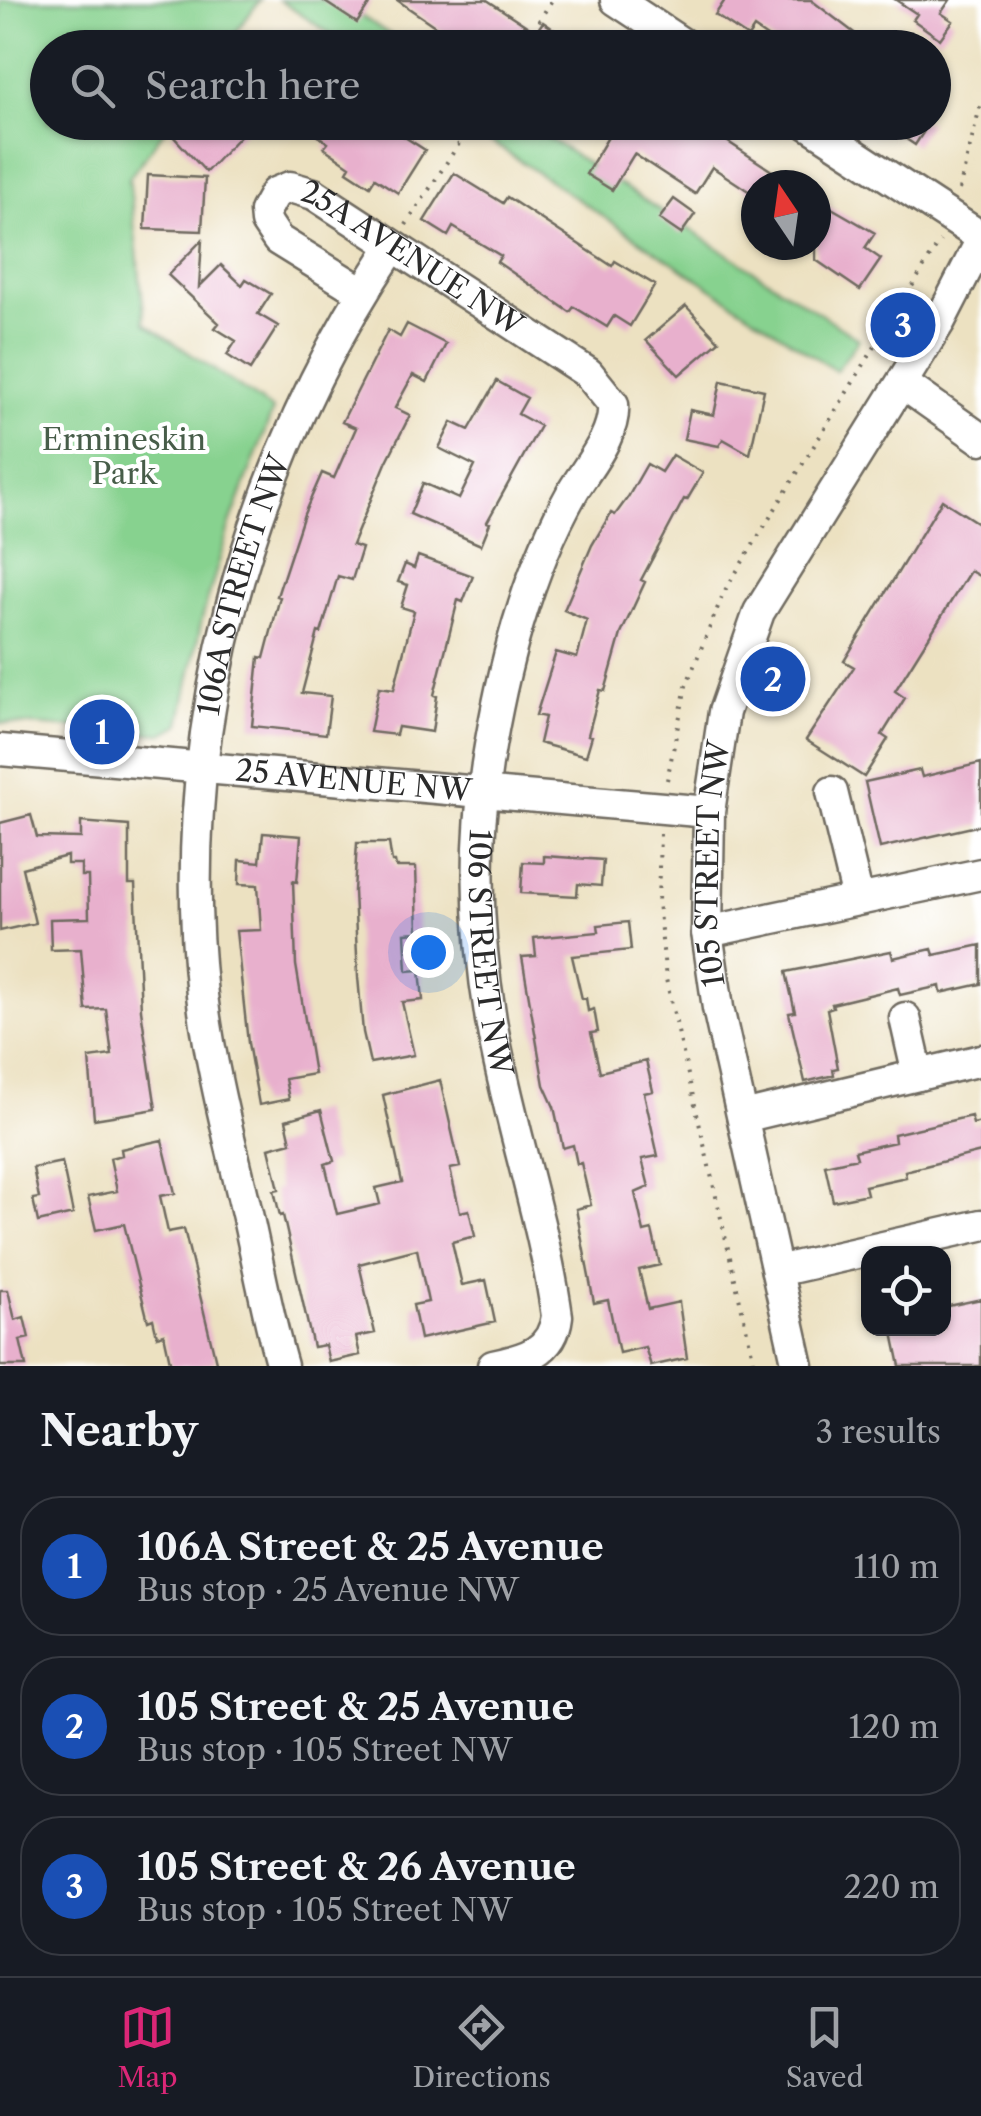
<!DOCTYPE html>
<meta charset="utf-8">
<style>
:root{--surface:#171b24;--page:#242831;--text:#f1f3f6;--muted:#9ea1a6;--line:#363941;--accent:#db2777}
body{margin:0;font-family:"Libre Caslon Text",serif;background:var(--page);color:var(--text)}
.controls{position:absolute;right:30px;bottom:30px;display:grid;overflow:hidden;border-radius:20px;box-shadow:0 2px 8px #0004}
.controls button{width:90px;height:90px;display:grid;place-items:center;padding:0;border:0;border-bottom:2px solid var(--line);background:var(--surface);color:var(--text);font:50px sans-serif}
.compass{position:absolute;left:741px;top:170px;width:90px;height:90px;border-radius:50%;background:var(--surface);box-shadow:0 2px 8px #0004;rotate:347deg}
.you{position:absolute;left:428px;top:952px;width:35px;height:35px;margin:-25px;border:8px solid #fff;border-radius:50%;background:#1a73e8;box-shadow:0 0 0 15px #1a73e833}
.badge{display:grid;place-items:center;width:65px;height:65px;border-radius:50%;background:var(--accent);color:#fff;font-size:32px;font-weight:700}
.pin{position:absolute;translate:-50% -50%;border:5px solid #fff;box-shadow:0 2px 10px #0006}
.list{margin:0;padding:0;list-style:none}
h2{display:flex;justify-content:space-between;align-items:center;height:130px;margin:0;padding:0 40px;font-size:42px}
h2 small{font-size:32px;font-weight:400;color:var(--muted)}
.list li{display:grid;grid-template-columns:65px 1fr auto;gap:30px;align-items:center;box-sizing:border-box;height:140px;margin:0 20px 20px;padding:0 20px;border:2px solid var(--line);border-radius:40px}
.list b{display:block;font-size:38px;white-space:nowrap}
.list p{margin:0;font-size:32px;white-space:nowrap;color:var(--muted)}
.list em{font-size:32px;font-style:normal;color:var(--muted)}
.icon{flex:none;width:55px;height:55px;fill:none;stroke:currentColor;stroke-width:2;stroke-linecap:round;stroke-linejoin:round}
.map{position:relative;flex:none;width:981px;height:1366px;overflow:hidden}
.search{position:absolute;background:var(--surface);box-shadow:0 2px 8px #0004;left:30px;right:30px;top:30px;height:110px;display:flex;align-items:center;gap:25px;box-sizing:border-box;padding:0 35px;border-radius:55px;color:var(--muted);font-size:38px}
.sheet{height:610px;background:var(--surface)}
nav{display:flex;justify-content:space-around;align-items:center;box-sizing:border-box;height:140px;border-top:2px solid var(--line);background:var(--surface);font-size:28px;color:var(--muted)}
nav a{display:grid;justify-items:center;gap:5px}
nav .on{color:var(--accent)}
.map>svg:first-child{display:block}
.green{fill:#87d28f;stroke:#597e5d;stroke-width:2.5}
.building{fill:#e8b0cd}
.lines{fill:none;stroke-linecap:round;stroke-linejoin:round}
.minor-casing{stroke:#6f6b60;stroke-width:35}
.path{stroke:#6f6b60;stroke-width:4;stroke-dasharray:2.5 8;stroke-linecap:butt}
.minor{stroke:#fff;stroke-width:30}
.labels{text-anchor:middle;stroke-width:8;stroke-linejoin:round;paint-order:stroke}
.street-label{font-size:30px;fill:#2b2b2b;stroke:#fff}
.park-label{font-size:30px;fill:#475d49;stroke:#fff}
</style>
<div class="map">
<svg width="981" height="1366" viewBox="0 0 981 1366">
<rect width="100%" height="100%" fill="#fff"/>
<filter id="ink" filterUnits="userSpaceOnUse"><feTurbulence type="fractalNoise" baseFrequency=".01" numOctaves="2"/><feDisplacementMap in="SourceGraphic" scale="20" xChannelSelector="R" yChannelSelector="G"/><feConvolveMatrix kernelMatrix="1 2 1 2 8 2 1 2 1" color-interpolation-filters="sRGB"/></filter>
<filter id="wash" filterUnits="userSpaceOnUse"><feTurbulence type="fractalNoise" baseFrequency=".0048" numOctaves="4" result="noise"/><feDisplacementMap in="SourceGraphic" scale="40" xChannelSelector="R" yChannelSelector="G"/><feGaussianBlur stdDeviation="2.25" result="paint"/><feColorMatrix in="noise" values="0 0 0 0 0 0 0 0 0 0 0 0 0 0 0 0 0 1.4 0 .05"/><feComposite in="paint" operator="in"/></filter>
<g filter="url(#wash)">
<rect width="100%" height="100%" fill="#ece1c1"/>
<path class="green" d="M0,0H260L225,47L48,48V122L170,123L129,178L145,323L273,410L230,524L202,619L180,724L163,734L0,723Z
M279,0H336L409,47H350Z
M463,123H525L859,339L836,371Z"/>
<g id="blocks">
<path class="building" d="M322,0H372L357,23Z
M397,0H487L536,32L543,22L581,48H526L501,30L493,43L471,29L461,44Z
M725,0H811L874,48H783L754,28L748,37L715,15Z
M896,0H950L941,13L953,21L940,39L913,20L917,14Z
M186,122H253L206,172L172,135Z
M299,122H381L425,150L398,193L375,178L370,186L347,171L350,166L324,148L328,143Z
M617,122H698L793,185H756V196L712,167L695,194L634,154L612,190L586,174Z
M881,122H930L915,145Z
M454,173L503,203L507,197L612,266L615,261L655,285L630,326L614,316L607,327L574,307L570,312L497,262L501,256L453,227L448,236L424,221Z
M148,175L205,178L202,231L145,229Z
M674,199L695,214L681,234L659,219Z
M816,199L875,233L865,248L881,259L860,290L816,260Z
M202,240L199,287L221,265L242,285L246,279L271,294L258,314L278,326L250,370L227,355L236,341L215,328L219,323L168,275Z
M686,306L719,341L679,375L646,340Z
M407,324L446,344L427,382L413,375L395,408L410,415L386,463L352,545L362,548L352,580L338,576L321,633L318,632L302,693L331,696L326,734L252,726L259,657L264,658L280,597L277,596L304,514L322,473L334,478L356,428L342,422L388,330L400,337Z
M497,381L527,398L518,414L540,426L487,522L490,523L481,545L410,514L423,483L459,499L475,466L439,448L452,422L469,430Z
M721,381L764,390L750,454L723,439L719,446L684,439L690,410L714,415Z
M672,455L703,473L687,500L684,499L641,580L645,582L621,634L605,691L600,690L588,735L592,736L586,756L539,743L545,717L536,715L556,652L577,658L587,620L564,610L592,545L611,513L615,515L628,497L647,464L661,472Z
M942,500L981,525V577L970,571L895,691L905,698L882,735L888,739L864,777L806,740L854,667L844,661Z
M418,556L473,576L463,602L458,600L434,695L437,696L432,732L398,727L396,735L370,732L379,687L394,689L414,611L401,607L408,585L398,582L405,564L414,568Z
M981,763V825L880,848L865,782L920,770L922,777Z
M31,815L37,837L81,838V822L129,826V884H135L141,1010L156,1109L94,1119L89,1058L112,1055L106,1009L86,1010L81,949L51,950L50,919L89,918L88,876H81V864H67V856L22,868L35,923L0,931V823Z
M263,833L301,836L297,882L293,881L296,965L314,1074L285,1079L289,1099L259,1105L248,1043L236,931L261,930L258,885L239,884L240,860L260,862Z
M357,843H389L392,862H395L396,867H416L418,932L405,933L407,971L420,970L423,1000L402,1002L414,1055L370,1063L363,1032L358,977L354,891Z
M544,856L603,860L601,886L578,884L577,896L521,893L523,862L544,863Z
M628,922L631,950L572,956L582,999L586,998L588,1011L594,1009L598,1032L591,1033L600,1072L646,1061L653,1091L644,1093L658,1156L642,1159L649,1187L635,1193L644,1232L652,1230L660,1265L639,1270L648,1309L679,1302L687,1358L651,1366L645,1347L619,1353L608,1300L594,1303L576,1209L591,1205L581,1163L577,1164L573,1145L563,1148L554,1107L544,1085L522,957L536,956L534,938L599,932L598,925Z
M981,945V984L941,993L940,986L900,995L898,988L832,1004L833,1007L827,1009L838,1068L833,1069L834,1075L805,1082L789,1013L795,1012L786,972L891,951L893,958L932,949L934,955Z
M440,1080L460,1167L450,1169L460,1212L469,1210L475,1236L452,1242L462,1285L486,1280L495,1322L420,1339L413,1305L428,1302L417,1249L359,1264L375,1333L356,1337L360,1355L329,1362L325,1345L313,1347L283,1215L280,1216L274,1190L279,1189L269,1148L291,1142L286,1120L321,1110L334,1161L325,1164L337,1214L380,1204L376,1188L402,1182L383,1095Z
M971,1116L973,1124L981,1122V1152L905,1171L906,1177L865,1186L867,1194L833,1201L825,1165L857,1158L855,1151L895,1142L894,1134Z
M162,1140L175,1193L160,1196L168,1232L184,1229L216,1362L197,1366H171L164,1334L157,1336L153,1319L148,1321L124,1224L96,1230L88,1197L117,1191L110,1158L122,1155L121,1149Z
M62,1162L73,1214L38,1222L33,1199L39,1198L33,1168Z
M0,1290H8L15,1320L24,1317L29,1338L20,1340L26,1366H0Z
M981,1299V1366H900L892,1328H944V1307Z"/>
</g>
</g>
<g filter="url(#ink)">
<use href="#blocks" fill-opacity="0" stroke="#6f6b60" stroke-width="2.5"/>
<g class="lines">
<defs>
<g id="minor">
<path d="M616,0L689,48"/>
<path d="M805,122L981,237"/>
<path id="s1" d="M362,292L278,240L266,222L265,211L275,193L290,187L314,194L588,373L613,404C616,434 588,466 573,491C526,574 502,671 487,764C474,847 477,937 491,1020C508,1120 543,1216 557,1316C553,1352 525,1359 493,1366"/>
<path d="M903,384L981,439"/>
<path id="s2" d="M0,750L709,812"/>
<path d="M832,792L858,899"/>
<path d="M707,932L981,874"/>
<path d="M905,1018L918,1075"/>
<path d="M743,1117L981,1060"/>
<path d="M777,1271L981,1225"/>
<path id="s3" d="M282,1366C268,1318 259,1267 248,1218C231,1144 211,1071 202,995C173,732 247,465 393,246"/>
<path id="s4" d="M798,1366L718,1008L707,932L709,812L724,712L759,612L940,321L981,241"/>
</g>
</defs>
<use href="#minor" class="minor-casing"/>
<path class="path" d="M522,48L552,0
M959,190L981,103
M406,225L473,122
M667,780L686,686L724,592L940,241
M660,834L658,902L666,979L755,1366"/>
<use href="#minor" class="minor"/>
</g>
</g>
<g class="labels">
<g class="street-label">
<text dy="10" stroke="none"><textPath href="#s1" startOffset="310">25A AVENUE NW</textPath></text>
<text dy="10" stroke="none"><textPath href="#s3" startOffset="795">106A STREET NW</textPath></text>
<text dy="10" stroke="none"><textPath href="#s2" startOffset="355">25 AVENUE NW</textPath></text>
<text dy="10" stroke="none"><textPath href="#s4" startOffset="512">105 STREET NW</textPath></text>
<text dy="10" stroke="none"><textPath href="#s1" startOffset="1135">106 STREET NW</textPath></text>
</g>
<g class="park-label">
<text x="124" y="450">Ermineskin<tspan x="124" dy="34">Park</tspan></text>
</g>
</g>
</svg>
<div class="controls">
<button><svg class="icon" aria-label="locate" viewBox="0 0 24 24"><circle cx="12" cy="12" r="6"/><path d="M12 2v4M12 18v4M2 12h4M18 12h4"/></svg></button>
</div>
<svg class="compass" viewBox="-18 -18 36 36"><path d="M0-13l5 13h-10z" fill="#e53935"/><path d="M0 13l5-13h-10z" fill="#9ea1a6"/></svg>
<div class="you"></div>
<div class="pin badge" style="left:102px;top:732px;background:#1a4fb4">1</div>
<div class="pin badge" style="left:773px;top:679px;background:#1a4fb4">2</div>
<div class="pin badge" style="left:903px;top:325px;background:#1a4fb4">3</div>
<div class="search"><svg class="icon" aria-label="search" viewBox="0 0 24 24"><circle cx="10" cy="10" r="6"/><path d="M15 15l6 6"/></svg>Search here</div>
</div>
<section class="sheet">
<h2>Nearby<small>3 results</small></h2>
<ul class="list">
<li><span class="badge" style="background:#1a4fb4">1</span><div><b>106A Street &amp; 25 Avenue</b><p>Bus stop · 25 Avenue NW</p></div><em>110 m</em></li>
<li><span class="badge" style="background:#1a4fb4">2</span><div><b>105 Street &amp; 25 Avenue</b><p>Bus stop · 105 Street NW</p></div><em>120 m</em></li>
<li><span class="badge" style="background:#1a4fb4">3</span><div><b>105 Street &amp; 26 Avenue</b><p>Bus stop · 105 Street NW</p></div><em>220 m</em></li>
</ul>
</section>
<nav>
<a class="on"><svg class="icon" aria-label="map" viewBox="0 0 24 24"><path d="M3 6l6-2 6 2 6-2v14l-6 2-6-2-6 2zM9 4v14M15 6v14"/></svg>Map</a>
<a><svg class="icon" aria-label="directions" viewBox="0 0 24 24"><path d="M12 3l9 9-9 9-9-9zM9 14v-3h6M13 9l2 2-2 2"/></svg>Directions</a>
<a><svg class="icon" aria-label="saved" viewBox="0 0 24 24"><path d="M7 4h10v16l-5-4-5 4z"/></svg>Saved</a>
</nav>
